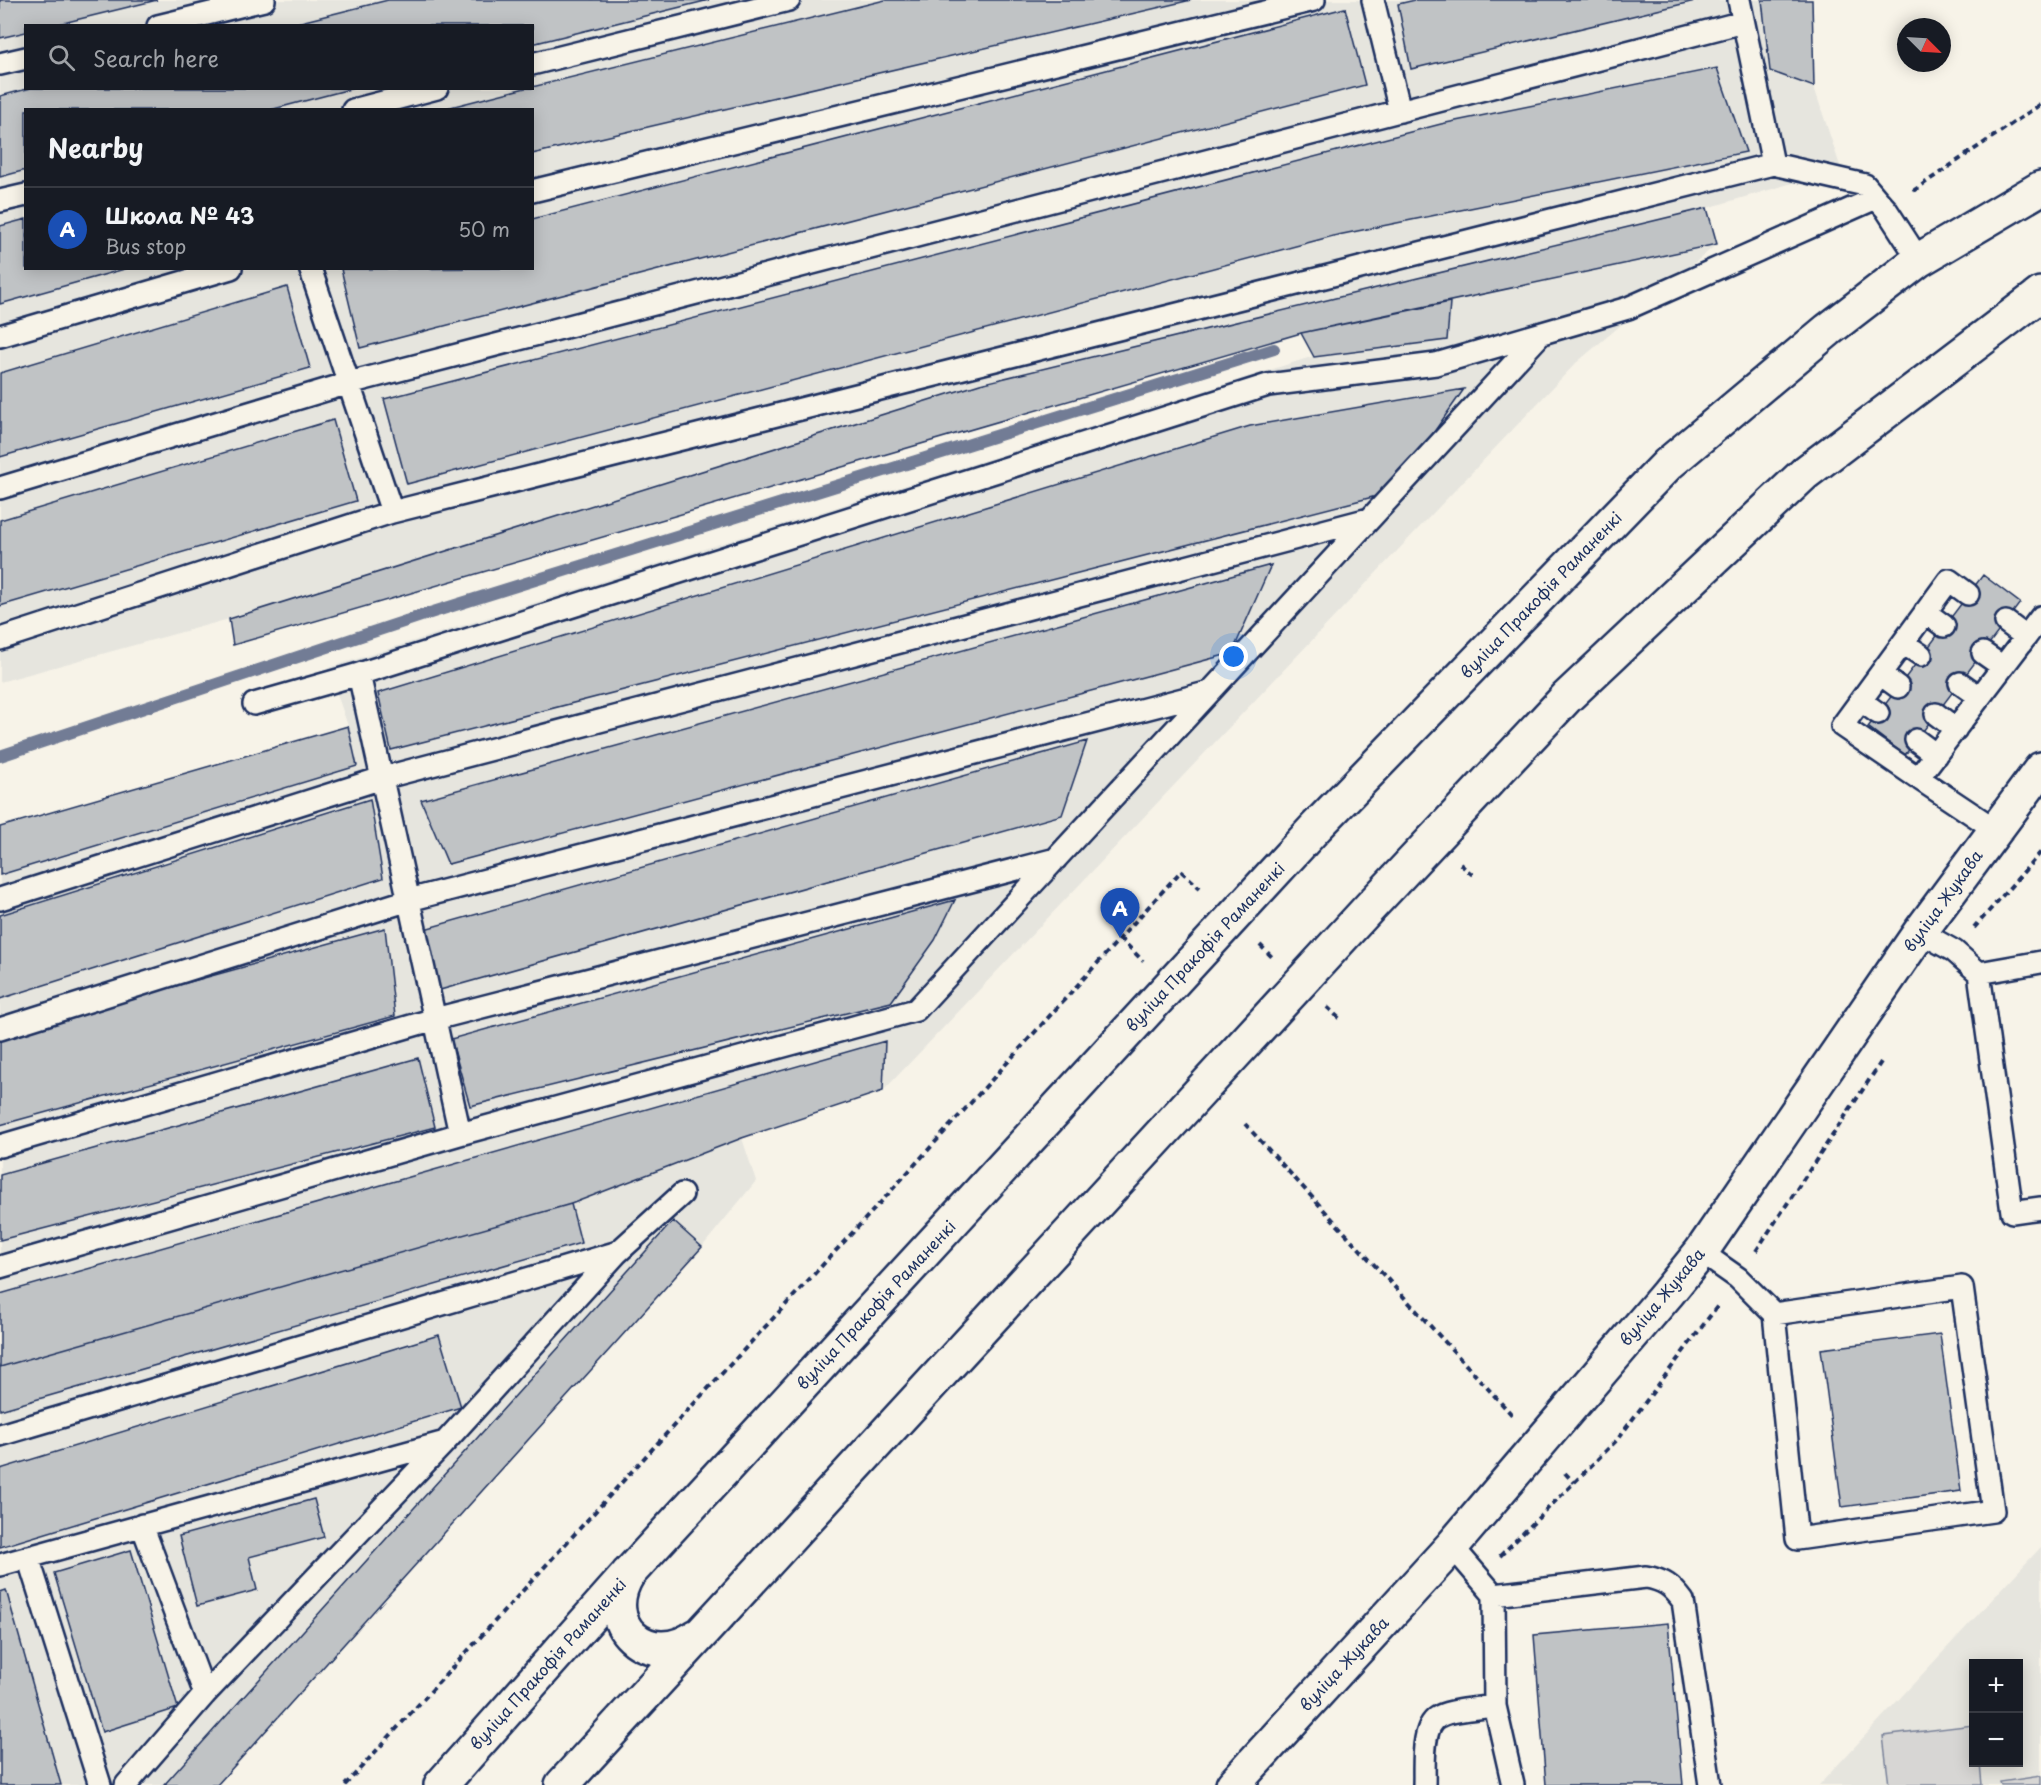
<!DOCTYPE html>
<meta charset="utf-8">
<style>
:root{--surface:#171b24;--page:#242831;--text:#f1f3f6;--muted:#9ea1a6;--line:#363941;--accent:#0f766e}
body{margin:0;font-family:"Playpen Sans",sans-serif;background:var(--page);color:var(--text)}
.controls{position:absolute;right:18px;bottom:18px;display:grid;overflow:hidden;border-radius:0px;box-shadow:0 3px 15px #0003}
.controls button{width:54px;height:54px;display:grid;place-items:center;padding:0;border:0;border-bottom:2px solid var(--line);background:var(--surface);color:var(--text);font:30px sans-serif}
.compass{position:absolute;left:1897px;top:18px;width:54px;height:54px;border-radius:50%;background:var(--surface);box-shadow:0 3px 15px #0003;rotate:114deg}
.you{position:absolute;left:1234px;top:657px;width:21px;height:21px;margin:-15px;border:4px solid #fff;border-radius:50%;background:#1a73e8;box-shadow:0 0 0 9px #1a73e833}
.badge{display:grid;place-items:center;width:39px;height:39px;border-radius:50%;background:var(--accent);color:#fff;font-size:20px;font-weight:700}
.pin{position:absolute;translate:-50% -50px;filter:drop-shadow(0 2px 3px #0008)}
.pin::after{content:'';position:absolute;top:32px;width:21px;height:18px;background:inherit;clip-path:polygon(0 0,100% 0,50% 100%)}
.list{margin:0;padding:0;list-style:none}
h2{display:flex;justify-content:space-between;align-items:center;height:78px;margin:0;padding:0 24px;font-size:26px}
h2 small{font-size:20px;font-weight:400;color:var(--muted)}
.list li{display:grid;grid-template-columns:39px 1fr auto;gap:18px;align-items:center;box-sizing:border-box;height:84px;padding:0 24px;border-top:2px solid var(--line)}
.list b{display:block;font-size:22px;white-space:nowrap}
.list p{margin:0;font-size:20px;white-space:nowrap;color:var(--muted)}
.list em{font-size:20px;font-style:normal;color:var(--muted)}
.icon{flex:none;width:33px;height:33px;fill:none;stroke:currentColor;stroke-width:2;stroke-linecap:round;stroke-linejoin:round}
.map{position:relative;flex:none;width:2041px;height:1785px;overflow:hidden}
.search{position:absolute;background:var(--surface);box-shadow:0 3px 15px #0003;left:24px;top:24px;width:510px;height:66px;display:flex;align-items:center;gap:15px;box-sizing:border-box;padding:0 21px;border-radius:0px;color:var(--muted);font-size:22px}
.panel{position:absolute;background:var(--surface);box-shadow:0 3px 15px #0003;left:24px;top:108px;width:510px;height:162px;border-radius:0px}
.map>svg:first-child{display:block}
.built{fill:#e6e5de;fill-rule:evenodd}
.green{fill:#d7d6d4;stroke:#798299;stroke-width:1.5}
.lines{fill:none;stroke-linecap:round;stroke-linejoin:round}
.stream{stroke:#727c95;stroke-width:12}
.building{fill:#c0c3c5;stroke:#1b2f5e;stroke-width:1.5}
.service-casing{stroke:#1b2f5e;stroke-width:26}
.tertiary-casing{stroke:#1b2f5e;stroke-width:38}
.path{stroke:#1b2f5e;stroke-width:4;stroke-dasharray:6 4.5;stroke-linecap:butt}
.service{stroke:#f7f3e8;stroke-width:21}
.tertiary{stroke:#f7f3e8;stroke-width:33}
.labels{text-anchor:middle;stroke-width:4.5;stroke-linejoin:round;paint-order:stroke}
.street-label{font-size:16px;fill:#1b2f5e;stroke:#f7f3e8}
</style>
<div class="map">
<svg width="2041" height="1785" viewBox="0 0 2041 1785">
<rect width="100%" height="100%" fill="#f7f3e8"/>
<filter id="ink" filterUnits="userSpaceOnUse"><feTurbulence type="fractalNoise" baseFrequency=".0167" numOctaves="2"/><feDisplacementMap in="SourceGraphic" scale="12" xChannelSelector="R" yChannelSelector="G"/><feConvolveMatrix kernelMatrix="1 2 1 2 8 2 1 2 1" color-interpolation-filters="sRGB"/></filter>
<g filter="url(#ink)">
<path class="built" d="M0,0H1812L1814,87L1841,169L1707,208L1717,244L1576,363L883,1091L742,1138L756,1181L702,1247L217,1785H0V827L348,726L328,668L1314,356L1301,333L233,645L229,619L0,682ZM26,26H532V88H26ZM26,110H532V268H26Z
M2041,1547V1785H1819ZM1974,1664H2018V1762H1974Z"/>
<path class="green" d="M1973,1725L1974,1762L1980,1763L1982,1785H1889L1883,1736Z
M2041,1776V1785H2001L2000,1782Z"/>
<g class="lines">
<path class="stream" d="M0,756L430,613L1274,349"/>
</g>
<path class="building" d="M0,0H157L51,26H26V32L0,38Z
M388,0H709L532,44V26H285Z
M885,0H1191L532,154V110H439L525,88H532V87Z
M1415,0H1699L1411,69L1398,4Z
M1762,0H1812L1814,87L1770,71Z
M1345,8L1365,85L360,348L341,269L532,268V219Z
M1717,68L1746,152L1333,236L407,484L384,399L1441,124Z
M31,88H354L270,110H26V170L0,177V96Z
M1707,208L1717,244L1301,333L233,645L229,619L980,384Z
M26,219V268H128L0,304V226Z
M287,287L310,368L0,457V373Z
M1450,302L1447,340L1314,357L1301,333Z
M1464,389L1392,492L391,750L378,693L1250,426Z
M333,420L356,501L0,606V520Z
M1271,565L1232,653L448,864L421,800Z
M1983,575L2020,603L1905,755L1868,727Z
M348,726L357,766L0,875V827Z
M1087,741L1062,815L433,992L421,930Z
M370,799L383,878L0,999V915Z
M955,900L935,940L891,1002L470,1106L451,1039Z
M385,928L395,1016L0,1125V1038L48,1021Z
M885,1041L883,1091L742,1138L571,1204L0,1367V1294Z
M418,1058L435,1127L0,1240V1175Z
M571,1204L581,1243L0,1410V1367Z
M673,1221L702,1247L217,1785H164Z
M1940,1334L1961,1491L1842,1507L1821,1349Z
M439,1335L461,1407L0,1547V1469Z
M314,1499L324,1537L249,1557L257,1590L197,1606L179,1536Z
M131,1550L178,1708L102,1732L54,1573Z
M6,1590L61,1785H0V1592Z
M1668,1623L1683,1785H1546L1534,1635Z"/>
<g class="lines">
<defs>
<path id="service" d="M1373,0L1400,111
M1739,0L1773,164
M158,26L264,0
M0,64L26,58
M532,64L789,0
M353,110L437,88
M532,191L1314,0
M0,201L26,195
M310,268L392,512
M0,336L231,268
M0,488L349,383L1743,22
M1925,612L1944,626
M2006,622L2026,637
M0,639L392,512L1773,164L1865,185L1876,198
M1903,643L1921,655
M1983,653L2003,667
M1880,674L1898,687
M1960,683L1980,697
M1861,701L1878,713
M254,704L359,674
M1936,714L1956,729
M1916,740L1936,755
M1918,778L1842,726L1949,580L1968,594
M1996,830L1918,778L2041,617
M0,899L382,778L1369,519
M1920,932L1954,951L1979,973L2012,1212L2041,1208
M1979,973L2041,962
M0,1029L409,900L1210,692
M460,1134L359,674L1268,385L1436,364L1628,308L1876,198L1886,209L1919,260
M0,1146L435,1019L1056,859
M1701,1252L1738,1278L1774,1314L1797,1539L1993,1511L1962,1287L1774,1314
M0,1267L460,1134L916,1010L1541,334
M0,1435L615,1253
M142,1525L205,1694
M1452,1546L1494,1595L1495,1706L1513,1785
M28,1557L100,1785
M0,1565L445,1442
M1494,1595L1646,1577C1664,1580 1672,1586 1683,1601L1710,1785
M126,1785L205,1694L446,1441L617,1253L682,1194
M1424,1785C1425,1766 1420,1725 1440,1716C1451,1710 1481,1708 1495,1706"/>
<path id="tertiary" d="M628,1574C597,1624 648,1671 697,1636
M441,1785L629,1573L1317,826L1668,464L1828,330L1919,260L2041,188
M562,1785L1369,908L1567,697L1805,473L2041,294
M1233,1785L1452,1546L1667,1294L1701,1252L1920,932L2041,769"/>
</defs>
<use href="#service" class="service-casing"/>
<use href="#tertiary" class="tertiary-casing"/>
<path class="path" d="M1913,191L2041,104
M1460,864L1475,877
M1974,928L2041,852
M1120,938L1143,961
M1260,945L1273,958
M1327,1007L1341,1020
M1245,1124L1513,1416
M1756,1251L1881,1062
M1565,1473L1574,1483
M1500,1556L1617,1440L1719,1304
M345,1785L677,1422L880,1203L1181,871L1200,888"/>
<use href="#service" class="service"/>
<use href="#tertiary" class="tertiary"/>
</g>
</g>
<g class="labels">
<g class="street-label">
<text transform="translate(1541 595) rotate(-46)" y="6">вуліца Пракофія Раманенкі</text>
<text transform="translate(1943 901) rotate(-54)" y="6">вуліца Жукава</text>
<text transform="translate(1205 947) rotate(-47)" y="6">вуліца Пракофія Раманенкі</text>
<text transform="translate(1662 1297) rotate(-50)" y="6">вуліца Жукава</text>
<text transform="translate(876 1305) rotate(-47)" y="6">вуліца Пракофія Раманенкі</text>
<text transform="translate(548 1664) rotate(-48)" y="6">вуліца Пракофія Раманенкі</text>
<text transform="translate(1344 1664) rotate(-47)" y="6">вуліца Жукава</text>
</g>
</g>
</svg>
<div class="controls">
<button>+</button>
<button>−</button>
</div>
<svg class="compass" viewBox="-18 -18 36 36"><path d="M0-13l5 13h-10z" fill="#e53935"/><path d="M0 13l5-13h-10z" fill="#9ea1a6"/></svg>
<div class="you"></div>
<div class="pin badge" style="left:1120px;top:938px;background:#1a4fb4">A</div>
<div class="search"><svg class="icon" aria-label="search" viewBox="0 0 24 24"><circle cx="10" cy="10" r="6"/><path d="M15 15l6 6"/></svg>Search here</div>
<section class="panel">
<h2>Nearby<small></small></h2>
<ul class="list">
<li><span class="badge" style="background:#1a4fb4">A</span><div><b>Школа № 43</b><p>Bus stop</p></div><em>50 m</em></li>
</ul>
</section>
</div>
